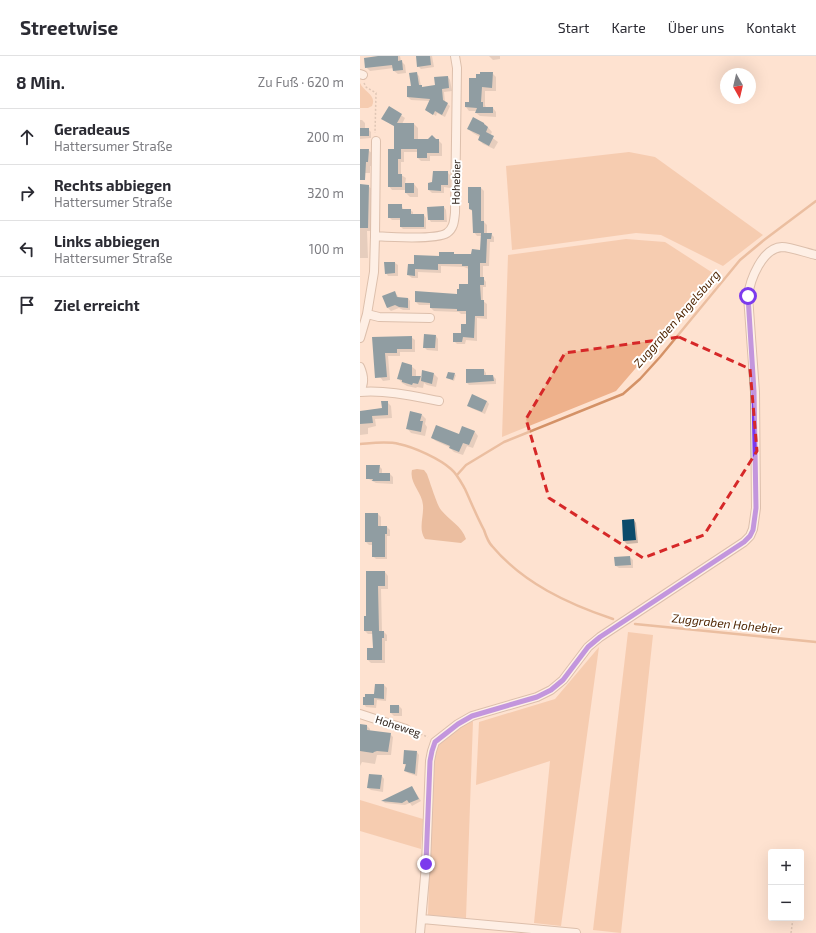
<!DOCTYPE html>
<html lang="de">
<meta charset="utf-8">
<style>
:root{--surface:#fff;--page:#f7f7f7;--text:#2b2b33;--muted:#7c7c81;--line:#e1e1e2}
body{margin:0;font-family:"Exo 2",sans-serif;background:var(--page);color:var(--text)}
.controls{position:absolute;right:12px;bottom:12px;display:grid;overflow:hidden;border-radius:4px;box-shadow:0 4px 16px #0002}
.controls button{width:36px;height:36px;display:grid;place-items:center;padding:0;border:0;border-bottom:1px solid var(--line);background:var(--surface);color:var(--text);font:20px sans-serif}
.compass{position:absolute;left:360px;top:12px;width:36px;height:36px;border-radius:50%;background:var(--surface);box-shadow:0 4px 16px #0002;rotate:172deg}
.stop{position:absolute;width:12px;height:12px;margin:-9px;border:3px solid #7c3aed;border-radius:50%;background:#fff}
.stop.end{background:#7c3aed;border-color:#fff;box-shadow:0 1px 4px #0008}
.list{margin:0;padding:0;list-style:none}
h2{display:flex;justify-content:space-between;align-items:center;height:52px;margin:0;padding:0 16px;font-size:17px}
h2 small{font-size:13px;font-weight:400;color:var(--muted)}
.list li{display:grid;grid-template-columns:26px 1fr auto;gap:12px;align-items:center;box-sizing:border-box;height:56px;padding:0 16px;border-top:1px solid var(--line)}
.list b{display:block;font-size:15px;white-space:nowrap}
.list p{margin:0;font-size:13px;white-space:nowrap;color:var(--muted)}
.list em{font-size:13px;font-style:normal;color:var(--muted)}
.icon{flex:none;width:22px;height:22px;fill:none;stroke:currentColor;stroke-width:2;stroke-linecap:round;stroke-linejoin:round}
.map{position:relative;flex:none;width:456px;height:877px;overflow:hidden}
header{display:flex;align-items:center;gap:24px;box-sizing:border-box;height:56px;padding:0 20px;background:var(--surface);border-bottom:1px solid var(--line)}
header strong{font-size:19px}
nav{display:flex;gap:22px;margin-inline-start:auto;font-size:14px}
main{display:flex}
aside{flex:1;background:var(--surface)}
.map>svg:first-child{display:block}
.green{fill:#eeb18b}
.water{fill:#d49267}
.shadow{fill:#0003}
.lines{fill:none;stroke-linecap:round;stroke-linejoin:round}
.stream{stroke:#d49267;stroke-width:2.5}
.building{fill:#0c4b6b}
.minor-casing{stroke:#b59580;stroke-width:10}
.path{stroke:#bca596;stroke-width:1.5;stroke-dasharray:2 2;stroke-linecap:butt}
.minor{stroke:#fff;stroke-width:8}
.route{stroke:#7c3aed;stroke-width:5}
.marked{fill:none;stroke:#d62828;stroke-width:3;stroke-dasharray:8 5;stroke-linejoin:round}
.labels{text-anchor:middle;stroke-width:4;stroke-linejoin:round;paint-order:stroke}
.street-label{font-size:11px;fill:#30231b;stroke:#fff}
.water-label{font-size:12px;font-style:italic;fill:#502603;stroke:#fff}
</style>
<header>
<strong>Streetwise</strong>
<nav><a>Start</a><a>Karte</a><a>Über uns</a><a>Kontakt</a></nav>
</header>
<main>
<aside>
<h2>8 Min.<small>Zu Fuß · 620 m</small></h2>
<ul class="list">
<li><svg class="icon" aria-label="ahead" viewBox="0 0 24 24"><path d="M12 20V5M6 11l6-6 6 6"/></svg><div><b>Geradeaus</b><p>Hattersumer Straße</p></div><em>200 m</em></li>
<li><svg class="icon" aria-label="right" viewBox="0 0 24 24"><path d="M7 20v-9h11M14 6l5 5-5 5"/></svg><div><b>Rechts abbiegen</b><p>Hattersumer Straße</p></div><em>320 m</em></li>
<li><svg class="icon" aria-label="left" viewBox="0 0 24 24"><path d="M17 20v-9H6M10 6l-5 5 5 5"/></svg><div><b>Links abbiegen</b><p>Hattersumer Straße</p></div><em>100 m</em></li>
<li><svg class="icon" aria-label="arrive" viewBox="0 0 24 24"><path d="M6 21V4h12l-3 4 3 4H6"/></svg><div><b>Ziel erreicht</b></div></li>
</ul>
</aside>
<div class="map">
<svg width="456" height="877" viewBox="0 0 456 877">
<rect width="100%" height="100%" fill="#fee2d0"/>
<path class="green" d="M0,27C4,36 17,39 12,50L8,52H0Z
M269,96L295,101L403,179L363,210L301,179L276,177L152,194L146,110Z
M266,183L305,186L356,219L256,335L142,381L148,199Z
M268,576L293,579L261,877L233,874Z
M239,591L201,870L174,867L190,705L116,729L119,666L195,643Z
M113,665L106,862L68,859L72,713C73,708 73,701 75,697C81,681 99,671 113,665Z
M0,744L63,763L61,793L0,775Z"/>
<path class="water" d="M57,413L64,414L67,418C70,426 77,449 81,454C89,464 102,470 106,483L101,487L65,483C58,473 64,461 63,449C62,436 49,427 52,414Z"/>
<path class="shadow" d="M23,0H40L41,5L45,9L46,17L38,18L34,15V12L10,15L6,11Z
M62,0H72L74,11L61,13L58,10Z
M129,0H140V3L133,4Z
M56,17L59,20L61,30L63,32L76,30L88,21L90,24L92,35L84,36L85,46L90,50L85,61L77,57L76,60L66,54L70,45L51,44L48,41Z
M132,17L136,21V35H125V49L126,52H133L136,56V61L120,60L116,57L117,55H109L106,51L110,47L117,23L121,19Z
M29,51L45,62L42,68H54L58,72V84H78L82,88V100H70V105H61L58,102V96H44V106H41V119L46,122L45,128H54L58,133V141H50L46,137V134H32L29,130L35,94V71L23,63Z
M0,64H2L5,67V73H8L11,76V82L0,83Z
M124,67L132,76L130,80L138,86L134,93L123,88L119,84L120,81L113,77L108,73Z
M0,94H8L13,98L12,110H10V117H0Z
M87,116L90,119V132L84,131V137H72L69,134L73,127Z
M0,129L8,130L12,133L11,175H7L8,202H0Z
M121,132L124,135V166L127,169V178H131L134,181V186H130L129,210H123V222L126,226V231H123V245L127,248V263L117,262V285L106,284L105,288H97L94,285L102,278L107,269V258H101L99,256L74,255L71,252V249H59L56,246V236L98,239L109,228V213L104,211L81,210V217L58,216V222H52L48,219L55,209L93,197L95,199H112L121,195L122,180H117L114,176L113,156L110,153Z
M41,149L44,154H50L53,156V159H64L66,162V173H43L41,171V164H32L29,161Z
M84,151L86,154L87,166H71L69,163Z
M35,207L38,209V220H28L26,217Z
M35,236L39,242H48L50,245V254H43L39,252L31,255L28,252L24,240Z
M76,280L78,283V295L67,294L64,291Z
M51,281L55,284V296H40V300H28L30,324L23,325L20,321L13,282Z
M51,310L56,314V321H60L63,323L74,318L78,322L76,331L67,329L64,327L63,332L57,331L56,332L47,330L42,327L38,322Z
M124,314L126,317V320H133L136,323V328L109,329L107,327Z
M94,318L96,319L94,325L87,322Z
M127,345L129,348L125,358L111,352L109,349Z
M27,346L31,350L32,362L15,363L16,370L8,372V378L0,379V356L23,352Z
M62,359L66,363L65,368L67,371L65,380L51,377L47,372Z
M115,376L118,380L113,392L107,390L103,399L94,396L89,391L76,385L72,382L99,380Z
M19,410L22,413V418H30L33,421V428L16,427L7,422Z
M6,458H18L21,461V471H27L30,474V480H27V503H16L13,500V489H9L6,486Z
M274,464L276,467L278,487L267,488L264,485Z
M270,501L273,504V512H259L256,510Z
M7,516H25L28,520V533H21L22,576H24L27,579V585H25V607H11L8,604V593H14L13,578H8L5,575L7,561Z
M24,629L27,632L26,645L17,644L16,652L6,651L4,648L15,639Z
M39,650L42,653V660H34L31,657Z
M0,669L7,670L10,673V675L30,678L33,681L31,699H17L15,708L2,706L0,710Z
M57,696L59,699L57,720L48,717L45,715L46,710L44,708Z
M22,720L24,723L23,736L11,734L8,732Z
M52,731L61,745L52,750L50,747L45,749L25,747L23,745Z"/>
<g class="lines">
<path class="stream" d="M0,388C13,387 27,385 39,388C54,391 80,403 91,413C97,418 101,426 105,433C111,446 117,461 124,474C126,480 128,486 132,490C163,527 208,548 253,563
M97,419L106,409L144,386L263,338L280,323L300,301L380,204L404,184L456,145
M275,568L456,586"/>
</g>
<path class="building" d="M18,0H38V5L42,4L43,14L33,15L32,9L5,12L4,2Z
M56,0H70L71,9L57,11Z
M57,16L59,29H62V31L75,29L74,21L88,20L89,32L82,33L83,44L88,47L82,59L75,55L73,59L65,54L70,43L47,41V30H51L49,17Z
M120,16H133L132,32L122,31L121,46H123V51H133V57H115L117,52L105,51V46H109V22H116V18H120Z
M29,50L42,58L37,67H54V83H68L72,79L76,83H79V97H67V102H57V93H41V103H38V118H42V131H28V93H34V70L21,63Z
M113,61L124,67V68L128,71L126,76L134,80L129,90L118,84L120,79L107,73Z
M0,72H9V80H0Z
M0,93H9L8,106H6L5,124H0Z
M73,115H88V129H81V135L68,134V127L72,126Z
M45,127H54V137H45Z
M0,128L9,129L8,172H0Z
M108,131H121V165H124V177H132L131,183H127L126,207H120V221H124V229H120L121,244H124V260H115L114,282L103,281L102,286H93V277H101V268H106V255H97V253L70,252V247L55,246V235L97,238V233H99V228H108V210H102V208H78V214L55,213V220L47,219L48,208H54V199L79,200V196H94V198H111L112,193L120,194L121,177H113L112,154L109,153V147H108Z
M28,148H42V153H51V158H64V171H40V162H28Z
M84,150V164H68L67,151Z
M24,206H35V217L25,218Z
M35,235L37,241L48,242V252L39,251L35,249L27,252L22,240Z
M64,278L76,279L75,292H63Z
M52,280V293H37V297H25L27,321L15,322L12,281Z
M42,306L52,309V320H61L58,328L53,327L52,329L42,326V324L37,323Z
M106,313H124V319H133L134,325L106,327Z
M62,314L74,317L72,328L61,325Z
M88,316L95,317L93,324L86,322Z
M112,338L127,345L122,356L107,350Z
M21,345H28V359L12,360L13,367L0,368V355L22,352Z
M50,355L62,358L60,365H63L61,376L46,373Z
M76,369L99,378L102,370L115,375L109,389L103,387L99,396L89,392L90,390L71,382Z
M6,409H20L19,417H30V425H12L13,423H6Z
M5,457H18V470H27V478H25V501H12V486H5Z
M274,463L276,484L263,485L262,464Z
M270,500L271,509L255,510L254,501Z
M6,515H25V530H18L19,575H24V582H22V604H7V592H13L12,575H4V560H6Z
M15,628H24V643L14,642V649H3V641H5V638H14Z
M30,649H39V657H30Z
M0,668L7,669V674L31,677L28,696L17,695L14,696L13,697L0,695Z
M44,694L57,695L55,718L44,715L46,708H43Z
M9,718L22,719L20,733L7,732Z
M52,730L59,743L49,747L47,744L42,747L21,745Z"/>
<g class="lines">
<defs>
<path id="minor" d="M0,18L3,19
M16,85L15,180C30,181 76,184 87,177C94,172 94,165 95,157L97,12L95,0
M15,180L14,216L7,258L19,261L70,262
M0,282L7,258
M0,311C3,318 5,327 0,334
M0,336C27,334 53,340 79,345
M0,658L46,673
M62,863L216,877
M60,877L66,809L70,705L72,695L75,686L98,668L112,660L177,641L191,634L203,624L228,591L240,581L384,486L390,480L393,473L396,452L395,336L388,240C390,224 402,192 422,191C430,191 447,197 456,199"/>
</defs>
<use href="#minor" class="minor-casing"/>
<path class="path" d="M4,27L6,31L16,37L15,77
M53,675L68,681
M431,877L433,862"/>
<use href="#minor" class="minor"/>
</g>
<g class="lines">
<path class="route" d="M66,808L70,705L72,695L75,686L98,668L112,660L177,641L191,634L203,624L228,591L240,581L384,486L390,480L393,474L396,452L394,336L388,240"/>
</g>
<path d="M0 0H456V877H0ZM319,281L390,313L397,395L344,479L283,502L189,442L166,363L205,297Z" fill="#fee2d0" fill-opacity=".55" fill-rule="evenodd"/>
<path class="marked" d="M319,281L390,313L397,395L344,479L283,502L189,442L166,363L205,297Z"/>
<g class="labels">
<g class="street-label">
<text transform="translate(96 126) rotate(-89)" y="4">Hohebier</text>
<text transform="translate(38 670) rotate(18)" y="4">Hoheweg</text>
</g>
<g class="water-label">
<text transform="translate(317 263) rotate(-49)" y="4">Zuggraben Angelsburg</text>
<text transform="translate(367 568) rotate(6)" y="4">Zuggraben Hohebier</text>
</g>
</g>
</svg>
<div class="controls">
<button>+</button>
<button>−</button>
</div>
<svg class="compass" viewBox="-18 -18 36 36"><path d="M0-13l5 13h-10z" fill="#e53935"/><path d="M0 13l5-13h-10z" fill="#7c7c81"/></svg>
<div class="stop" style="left:388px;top:240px"></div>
<div class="stop end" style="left:66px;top:808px"></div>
</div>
</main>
